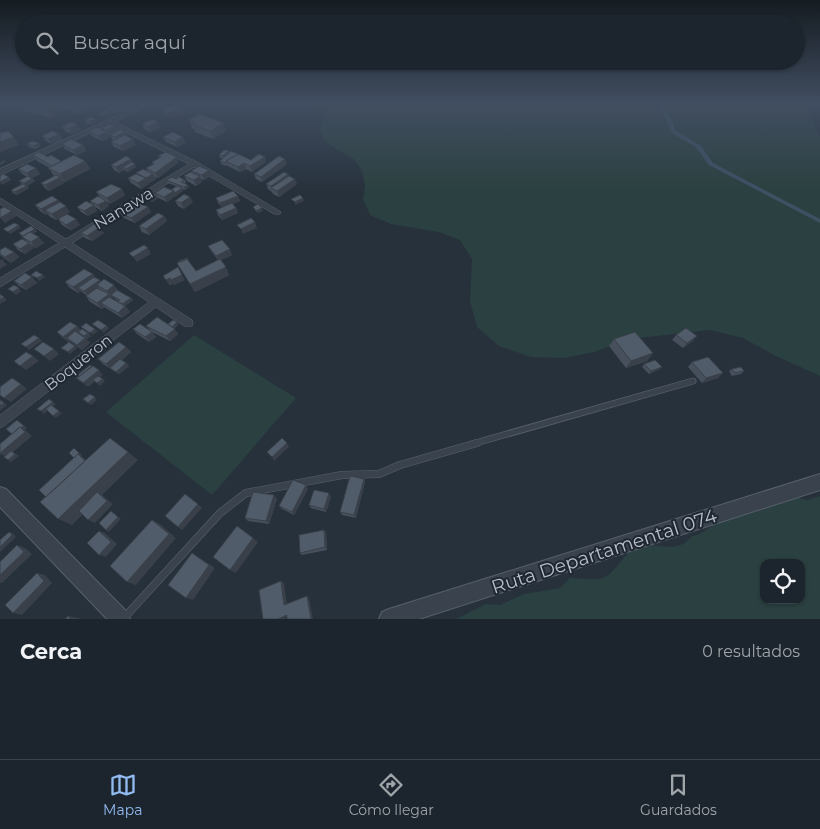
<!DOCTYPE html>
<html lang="es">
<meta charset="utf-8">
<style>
:root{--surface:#1c252d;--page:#252d35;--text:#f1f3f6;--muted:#a0a5aa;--line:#3a4249;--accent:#92bcf1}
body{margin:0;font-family:Montserrat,sans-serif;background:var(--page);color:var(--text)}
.controls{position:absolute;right:15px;bottom:15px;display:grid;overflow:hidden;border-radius:10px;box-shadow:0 1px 4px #0004}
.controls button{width:45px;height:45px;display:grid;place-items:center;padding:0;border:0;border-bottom:1px solid var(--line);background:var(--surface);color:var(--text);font:25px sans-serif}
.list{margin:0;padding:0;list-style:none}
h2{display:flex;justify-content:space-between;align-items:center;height:65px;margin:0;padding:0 20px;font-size:21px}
h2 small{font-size:16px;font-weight:400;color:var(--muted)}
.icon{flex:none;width:28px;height:28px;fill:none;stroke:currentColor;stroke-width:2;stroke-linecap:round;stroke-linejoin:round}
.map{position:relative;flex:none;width:820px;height:619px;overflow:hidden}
.search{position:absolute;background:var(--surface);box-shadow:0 1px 4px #0004;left:15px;right:15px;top:15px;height:55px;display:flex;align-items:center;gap:12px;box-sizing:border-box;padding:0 18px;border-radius:28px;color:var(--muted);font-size:19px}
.sheet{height:140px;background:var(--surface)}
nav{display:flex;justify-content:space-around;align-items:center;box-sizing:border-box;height:70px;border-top:1px solid var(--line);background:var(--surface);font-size:14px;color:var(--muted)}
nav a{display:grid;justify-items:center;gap:2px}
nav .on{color:var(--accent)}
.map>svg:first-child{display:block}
.green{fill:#2b4040;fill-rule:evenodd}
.water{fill:#3d5064}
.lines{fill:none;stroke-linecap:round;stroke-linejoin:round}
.service-far1-casing{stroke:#58616b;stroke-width:7}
.service-casing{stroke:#58616b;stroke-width:8}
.minor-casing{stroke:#58616b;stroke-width:1}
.tertiary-casing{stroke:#58616b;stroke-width:2}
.service-far1{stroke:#3a434d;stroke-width:5.5}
.service{stroke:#3a434d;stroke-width:7}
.minor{fill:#3a434d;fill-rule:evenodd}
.tertiary{fill:#3a434d;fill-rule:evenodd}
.wall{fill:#464f5b;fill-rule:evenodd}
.shaded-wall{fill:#39404a}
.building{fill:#515c6a;stroke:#39404a}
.labels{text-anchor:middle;stroke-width:4;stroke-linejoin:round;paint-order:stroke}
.street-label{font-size:16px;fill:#b6bec8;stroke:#1f2832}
.near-street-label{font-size:19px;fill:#b6bec8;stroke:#1f2832}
</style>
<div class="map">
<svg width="820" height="619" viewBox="0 0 820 619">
<rect width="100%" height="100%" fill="#26313c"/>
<path class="green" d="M315,104H805L820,137V376L776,356L743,338L710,330L630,339L594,352L564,358L531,357L499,346L477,327L470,301L472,259L460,240L439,232L391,224L370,215L363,199L365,185L362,171L355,160L327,143L319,131L325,111Z
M194,335L296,398L212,495L106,412Z
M820,496V619H456L486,604L500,605L524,594L560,588L570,578C580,578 593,581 602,578C618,573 624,549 641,546C660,542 677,555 692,536C699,536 713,527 715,521L795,497L807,500ZM764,563H801V600H764Z"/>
<path class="water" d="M656,104H662L672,120L675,130L701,146L713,163L820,219V223L709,165L696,147L672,133L667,121Z"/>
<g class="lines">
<defs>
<path id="service-far1" d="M472,444L693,381"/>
<path id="service" d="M123,619L220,513L246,493L342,475L379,474L400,465L477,443"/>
<path id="minor" d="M143,104H151L115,122L197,162L281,212L280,214H274L194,167L72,243L192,320L193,323L192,326H184L156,307L4,426L0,428V415L149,302L65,247L0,287V278L59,243L0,204V198L66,239L189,164L109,124L3,174H0V169Z"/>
<path id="tertiary" d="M820,474V490L419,619H379L382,612L389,609Z
M0,487L6,489L127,612L130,619H107L0,507Z"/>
</defs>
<use href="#service-far1" class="service-far1-casing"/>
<use href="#service" class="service-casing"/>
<use href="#minor" class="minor-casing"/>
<use href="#tertiary" class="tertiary-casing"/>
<use href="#service-far1" class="service-far1"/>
<use href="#service" class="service"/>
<use href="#minor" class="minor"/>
<use href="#tertiary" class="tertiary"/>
</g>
<path class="wall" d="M20,104H98L80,114L72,112L70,108L68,111H61L53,118L25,111Z
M123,104L125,109L117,114L111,112L108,107Z
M163,110L183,115L170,118L165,115Z
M97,119L98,121L91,125L86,123L84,120Z
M189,120L226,131L213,139L195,132L194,129L192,128Z
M158,122L160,127L151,132L144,129L142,124Z
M77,124L80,130L72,134L66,132L62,127Z
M115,126L118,131L128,137L136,145L123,151L114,147L111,142L113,140L110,135H109L110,137L102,141L92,136L89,131L103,130L101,128Z
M59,134L62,139L52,144L46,141L42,136Z
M163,137L186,142L177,147L166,142Z
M27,144L41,146L36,149L29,147Z
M62,144L83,145L86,151L77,155L65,149Z
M230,153L251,160L265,157L266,162L252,172L246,169L240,172L228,166V165L226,166L221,164L220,161L223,158H220L219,155Z
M33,155L48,157L61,161H85L90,169L65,182L63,181L64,183L49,191L45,188L41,183L54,176L48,167L37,161Z
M158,156L179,162L158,178L155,177L156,179L149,183L148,182L149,184L141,189L131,183L128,178L137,174L136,173L147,171L146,168L153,164L152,162L159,158Z
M134,163L136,167L128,172L124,170L119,173L114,170L111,165Z
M287,164L262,182L256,179L254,174Z
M18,169L40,174L32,178L35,181L27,186L29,188L17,195L13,193L11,190L22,184L19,181L27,177L22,174Z
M209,170L212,175L204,180L201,179L202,182L196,186L187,181L184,176L192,173L191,171Z
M288,174L289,176L297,184L279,197L273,194L272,192L268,189L266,184Z
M176,179L185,180L186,182L185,183L189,187L185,190L182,189L183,191L167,202L158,198L152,202L149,200L147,198L156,194L155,193L171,190L176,186L168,183L166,180Z
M96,192L125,195L110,204L106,201L109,206L102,211L95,207L97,211L88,216L81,212L77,207L92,205L90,201L100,197Z
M238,196L240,201L233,204L236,208L238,213L222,220L218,215L216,210L222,207L218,203L216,198Z
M58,200L70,212L56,220L49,216L48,214L46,215L40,211L35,205Z
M175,201L193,202L184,209L178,206Z
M151,212L135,223L124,218L120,213Z
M164,216L167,221L149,235L142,232L139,226Z
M58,219L80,225L71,230L62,225Z
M35,229L37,231L33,234L44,243L36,248L30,244L34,248L25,254L18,250L13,244L26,241L19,233Z
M81,233H104L92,241L85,238Z
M208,246L232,255L221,260L229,275L195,292L177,263L196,271L218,260L211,251Z
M0,250L14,252L19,257L11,263L0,255Z
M32,277L37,283L26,290L19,286L14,281Z
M96,278L101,282L131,298L133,300L125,306L130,312L122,318L104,307L102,309L90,302L86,296H87L81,291L78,293L70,288L65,282ZM110,295L111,296L113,297L118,301H117L113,299Z
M168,324L178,325L174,329L178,334L170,341L152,332L156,337L149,342L137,334L133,329L150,330L146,326Z
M77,326L80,330L88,333L91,336L87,339L79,333V334L85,338L90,343L82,350L70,341L69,342L62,337L57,332Z
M676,335L693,341L683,348L672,340Z
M614,339L653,353L647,361L626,368L609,346Z
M126,347L131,352L122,360L129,366L119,374L103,364L98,359Z
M692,362L718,378L702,383L688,367Z
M644,364L662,367L660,369L649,374L642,367Z
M732,369L744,371L741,374L732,376L729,371Z
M364,479L365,482L356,518L342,515L340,512Z
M308,489L294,515L282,509L279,506Z
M331,497L326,512L311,508L309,505Z
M277,499L269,524L248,521L245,518Z
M326,532L327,550L302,555L300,553Z"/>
<path class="shaded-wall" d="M55,104H56L61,111L53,118L48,110Z
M64,104H70L68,105L70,108L68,111Z
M80,104H98L80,114L76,107Z
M123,104L125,109L117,114L114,109Z
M181,109L183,115L170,118L168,113Z
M110,112L112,115L104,118L103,116Z
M97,119L98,121L91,125L90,122Z
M158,122L160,127L151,132L148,127Z
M224,123L226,131L213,139L210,131Z
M77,124L80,130L72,134L69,129Z
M115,126L118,131L110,135L107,130Z
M107,132L110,137L102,141L98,136Z
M125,132L128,137L118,142L115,137Z
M59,134L62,139L52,144L48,139Z
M14,137L19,145L0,152V142Z
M183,137L186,142L177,147L174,142Z
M133,139L136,145L123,151L120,146Z
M39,143L41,146L36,149L34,146Z
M83,145L86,151L77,155L73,150Z
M229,151L230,153L224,159L223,156Z
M177,157L179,162L158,178L155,173Z
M265,157L266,162L252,172L250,166Z
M131,159L134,164L123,167L124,170L119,173L116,167Z
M285,159L287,164L262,182L261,177Z
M4,160L6,162L0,166V162Z
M85,161L90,169L65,182L60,174Z
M244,163L246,169L240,172L238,167Z
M135,164L136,167L128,172L126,169Z
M36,168L40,174L31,179L27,173Z
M209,170L212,175L204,180L202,175Z
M153,174L156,179L149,183L146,178Z
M288,174L290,179L271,188V186Z
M200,176L202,182L196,186L194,180Z
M9,177L11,180L2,185L0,182Z
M61,177L64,183L49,191L45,185Z
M146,178L149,184L141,189L138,183Z
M32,179L35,181L26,186L24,183Z
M295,179L297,184L279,197L277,191Z
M188,185L189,187L185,190L184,187Z
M27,186L29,188L17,195L14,192Z
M182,188L183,191L176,196L175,193Z
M122,189L125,195L110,204L107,198Z
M174,191L176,196L167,202L164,197Z
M156,195L158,198L152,202L150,199Z
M238,196L240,201L222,208L220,203Z
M190,197L193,202L184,209L181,203Z
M303,198L304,201L295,205V202Z
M58,200L62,205L45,210L48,214L46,215L41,209Z
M106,201L109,206L102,211L98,205Z
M94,205L97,211L88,216L84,211Z
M66,206L70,212L56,220L52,214Z
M148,207L151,212L135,223L131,218Z
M236,208L238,213L222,220L220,215Z
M262,208L263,211L257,213L256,211Z
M12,211L17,216L5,223L0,218Z
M164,216L167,221L149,235L146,229Z
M76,219L80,225L71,230L66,225Z
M255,222L257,228L243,234L241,229Z
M19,225L21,228L10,234L8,232Z
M100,227L104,233L92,241L87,236Z
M35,229L37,231L26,238L23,236Z
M39,237L44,243L36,248L31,242Z
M29,243L34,248L25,254L20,249Z
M148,248L151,254L137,262L133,257Z
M230,249L232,255L218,261L216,256Z
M14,252L19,257L11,263L5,257Z
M2,259L7,265L0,269V260Z
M226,267L229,275L195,292L190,284Z
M93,274L97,279L78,288L81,291L78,293L73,287Z
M43,275L45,277L39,281L37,278Z
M182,275L185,280L174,285L171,280Z
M32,277L37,283L26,290L21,285Z
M170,278L173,284L170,286L166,280Z
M100,280L104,285H97L100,289L89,297L84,291Z
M114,285L118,290L111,296L107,291Z
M19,288L21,291L16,295L13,292Z
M109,294L113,300L101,303L104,307L102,309L97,303Z
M4,297L7,300L0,304V300Z
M131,298L133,300L124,307L122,305Z
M125,306L130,312L122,318L118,313Z
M177,322L178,325L173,329L172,327Z
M77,326L82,331L78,332L79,333L71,340L67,338L70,341L69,342L63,337Z
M107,326L109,328L104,333L101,330Z
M95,329L98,331L93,335L90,333Z
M175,329L178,334L170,341L166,336Z
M152,332L156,337L149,342L145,337Z
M88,333L91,336L87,339L84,336Z
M697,336L693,341L683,348L687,343Z
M39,338L42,341L29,350L26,347Z
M85,338L90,343L82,350L77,345Z
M75,346L77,348L70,354L68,352Z
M126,347L131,352L111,369L106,364Z
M54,349L59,354L50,361L44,356Z
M653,353L647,361L626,368L631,361Z
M33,356L39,361L26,370L20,366Z
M126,363L129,366L119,374L116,372Z
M662,367L660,369L649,374L651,371Z
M99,370L103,375L88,387L80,381Z
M723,373L718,378L702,383L706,378Z
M103,379L105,381L100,386L97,383Z
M21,384L27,389L11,402L4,398Z
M95,397L97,400L91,405L88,403Z
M0,399L7,405L0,411Z
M53,402L56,404L44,414L41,411Z
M59,411L62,413L56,418L53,416Z
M17,420L27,428L25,430L32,436L13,452L19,456L11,462L8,460L7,457L0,454V453L21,428Z
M287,443L289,447L274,461L272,457Z
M74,448L82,455L81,456L92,465L77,460Z
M128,452L138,460L102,495L113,504L95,523L88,520L101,496L72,525L58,519Z
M364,479L365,482L356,518L354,515Z
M306,485L308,489L294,515L292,512Z
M329,493L331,497L326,512L324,509Z
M274,495L277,499L269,524L266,521Z
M198,504L202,508L182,530L178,527Z
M111,511L121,519L109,532L106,530Z
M152,520L160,524L176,538L136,585L127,582Z
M324,530L326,532L327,550L325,547Z
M99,531L105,533L117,544L106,557L99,555Z
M9,532L13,533L16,537L0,552V547Z
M253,538L258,542L236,573L230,570Z
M17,545L25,548L32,554L2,583H0V575Z
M192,553L215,568L193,600L186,598Z
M37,573L45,575L52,583L22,615L13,613Z
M281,581L284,583L287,606L284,605Z
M307,596L309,598L313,619H311Z
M287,615L289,617L284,619H278Z
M68,616L79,618L80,619H71Z"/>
<path class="building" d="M24,104H55L48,110Z
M69,104H80L76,107L68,105Z
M114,104H122L114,109L108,107Z
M174,105L181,109L168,113L163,110Z
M106,110L110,112L103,116L98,114Z
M200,114L224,123L210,131L192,124L194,122L189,120Z
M91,117L97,119L90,122L84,120Z
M152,119L158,122L148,127L142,124Z
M70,122L77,124L69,129L62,127Z
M110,124L115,126L107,130L101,128Z
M97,127L107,132L98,136L89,131Z
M120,129L125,132L115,137L110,135Z
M8,131L14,137L0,142V133Z
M52,131L59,134L48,139L42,136Z
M173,132L183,137L174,142L163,137Z
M124,135L133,139L120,146L111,142Z
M71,139L83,145L73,150L62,144Z
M32,141L39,143L34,146L27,144Z
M224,150L229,151L223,156L219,155Z
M231,151L238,154L226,161L227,162L225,163L220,161Z
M39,152L48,157L51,155L61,161L52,166L33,155Z
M166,152L177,157L155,173L146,168L154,164L152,162L161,157L158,156Z
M238,154L251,160L259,154L265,157L250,166L244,163L238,167L226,161Z
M74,155L85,161L60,174L48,168Z
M126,156L131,159L116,167L111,165Z
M279,156L285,159L261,177L254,174Z
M132,162L135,164L126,169L123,167Z
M27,164L36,168L27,173L18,169Z
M199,166L209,170L202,175L191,171Z
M143,169L153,174L146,178L136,173Z
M190,172L200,176L194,180L184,176Z
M284,172L288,174L271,186L266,184Z
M3,174L9,177L0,182V176Z
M136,174L146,178L138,183L128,178Z
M56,175L61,177L45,185L41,183Z
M28,176L32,179L24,183L19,181Z
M289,176L295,179L277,191L271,188Z
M172,177L176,179L179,177L185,180L181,182L188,185L184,187L166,180Z
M23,184L27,186L14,192L11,190Z
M111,184L122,189L107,198L96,192Z
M177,186L182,188L175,193L174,191L171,190Z
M164,187L174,191L164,197L155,193Z
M233,191L238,196L220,203L216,198Z
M154,193L156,195L150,199L147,198Z
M184,194L190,197L181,203L175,201Z
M300,195L303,198L295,202L291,199Z
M52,196L58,200L41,209L35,205Z
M98,196L106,201L98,205L90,201Z
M86,201L94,205L84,211L77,207Z
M60,202L66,206L52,214L45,210Z
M137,202L148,207L131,218L120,213Z
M232,203L236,208L220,215L216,210Z
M258,204L262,208L256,211L253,207Z
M4,207L12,211L0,218V209Z
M158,213L164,216L146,229L139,226Z
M67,214L76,219L66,225L58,219Z
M251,218L255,222L241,229L237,225Z
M14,223L19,225L8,232L3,229Z
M94,224L100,227L87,236L81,233Z
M31,226L35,229L23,236L19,233Z
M30,232L39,237L31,242L22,237Z
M22,239L29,243L20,249L13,244Z
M222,240L230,249L216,256L208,246Z
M144,245L148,248L133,257L129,253Z
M5,247L14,252L5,257L0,254V250Z
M187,258L189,261L187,259L180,262L179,261Z
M187,259L196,271L220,259L226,267L190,284L177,263Z
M178,267L182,275L171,280L170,278L166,280L163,276Z
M84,269L93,274L73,287L65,282Z
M36,271L43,275L37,278L31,275Z
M25,273L32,277L21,285L14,281Z
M94,277L100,280L84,291L78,288Z
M104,279L114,285L107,291L97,285Z
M14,285L19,288L13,292L8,289Z
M97,288L109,294L97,303L86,296Z
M117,290L131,298L122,304L117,301L120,300L111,295Z
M0,294L4,297L0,300Z
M109,297L125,306L118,313L101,303Z
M157,317L175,329L166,336L146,326Z
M98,320L107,326L101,330L92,324Z
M173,320L177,322L172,327L168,324Z
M70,322L77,326L63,337L57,332Z
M86,323L95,329L90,333L81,327Z
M140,324L152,332L145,337L133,329Z
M686,328L697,336L687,343L676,335Z
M82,329L88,333L84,336L78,332Z
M75,331L85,338L77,345L67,338Z
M635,332L653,353L631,361L614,339Z
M34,335L39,338L26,347L21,344Z
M43,342L54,349L44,356L34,349Z
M69,342L75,346L68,352L61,348Z
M119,342L126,347L106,364L98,359Z
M26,352L33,356L20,366L14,361Z
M708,357L723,373L706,378L692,362Z
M120,359L126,363L116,372L110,368Z
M655,360L662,367L651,371L644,364Z
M90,365L92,366L77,378L80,381L75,377Z
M93,366L99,370L83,383L77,378Z
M741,367L744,371L735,373L732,369Z
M98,376L103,379L97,383L93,380Z
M12,378L21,384L4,398L0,395V387Z
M90,394L95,397L88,403L83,399Z
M49,399L53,402L41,411L37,409Z
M0,400L4,403L0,406Z
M51,405L59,411L53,416L46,409Z
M17,420L24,426L21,428L20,427L12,434L6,429Z
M20,427L25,432L0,453V444Z
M110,438L128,452L58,519L40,502Z
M282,438L287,443L272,457L267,452Z
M74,448L79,453L74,458L69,453Z
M11,451L15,454L8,460L4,457Z
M78,454L85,461L46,497L39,490Z
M350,476L364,479L354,515L340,512Z
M293,480L306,485L292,512L279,506Z
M314,490L329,493L324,509L309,505Z
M97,492L107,501L88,520L79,511Z
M253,492L274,495L266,521L245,518Z
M185,494L198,504L178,527L165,516Z
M111,511L118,517L106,530L99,523Z
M152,520L169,534L127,582L110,566Z
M237,526L253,538L230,570L213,557Z
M324,530L325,547L300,553L299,535Z
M99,531L111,542L99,555L87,543Z
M9,532L12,535L0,547V540Z
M17,545L24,552L0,575V562Z
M192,553L209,565L186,598L168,585Z
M37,573L44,581L13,613L5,605Z
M281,581L284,605L307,596L311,619H287V615L278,619H263L259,590Z
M68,616L71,619H65Z"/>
<linearGradient id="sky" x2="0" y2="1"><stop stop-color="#151b21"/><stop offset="0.54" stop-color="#414e61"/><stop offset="1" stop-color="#414e61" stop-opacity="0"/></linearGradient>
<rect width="820" height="191" fill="url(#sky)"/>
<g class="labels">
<g class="street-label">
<text transform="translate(123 208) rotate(-31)" y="6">Nanawa</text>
<text transform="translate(78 362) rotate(-38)" y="6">Boqueron</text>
</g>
<g class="near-street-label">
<text transform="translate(604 551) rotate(-18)" y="7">Ruta Departamental 074</text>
</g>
</g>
</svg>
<div class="controls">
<button><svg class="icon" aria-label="locate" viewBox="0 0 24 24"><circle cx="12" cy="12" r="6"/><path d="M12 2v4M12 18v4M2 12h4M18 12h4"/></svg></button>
</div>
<div class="search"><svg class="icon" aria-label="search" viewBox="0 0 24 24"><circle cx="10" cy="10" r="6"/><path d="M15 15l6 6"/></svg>Buscar aquí</div>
</div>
<section class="sheet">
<h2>Cerca<small>0 resultados</small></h2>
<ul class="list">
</ul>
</section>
<nav>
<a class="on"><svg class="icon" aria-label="map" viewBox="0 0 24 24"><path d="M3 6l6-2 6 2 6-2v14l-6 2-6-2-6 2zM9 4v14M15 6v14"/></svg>Mapa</a>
<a><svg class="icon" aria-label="directions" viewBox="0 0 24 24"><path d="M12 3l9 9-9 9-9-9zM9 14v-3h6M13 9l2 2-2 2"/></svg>Cómo llegar</a>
<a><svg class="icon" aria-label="saved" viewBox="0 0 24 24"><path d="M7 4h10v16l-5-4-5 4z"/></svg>Guardados</a>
</nav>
